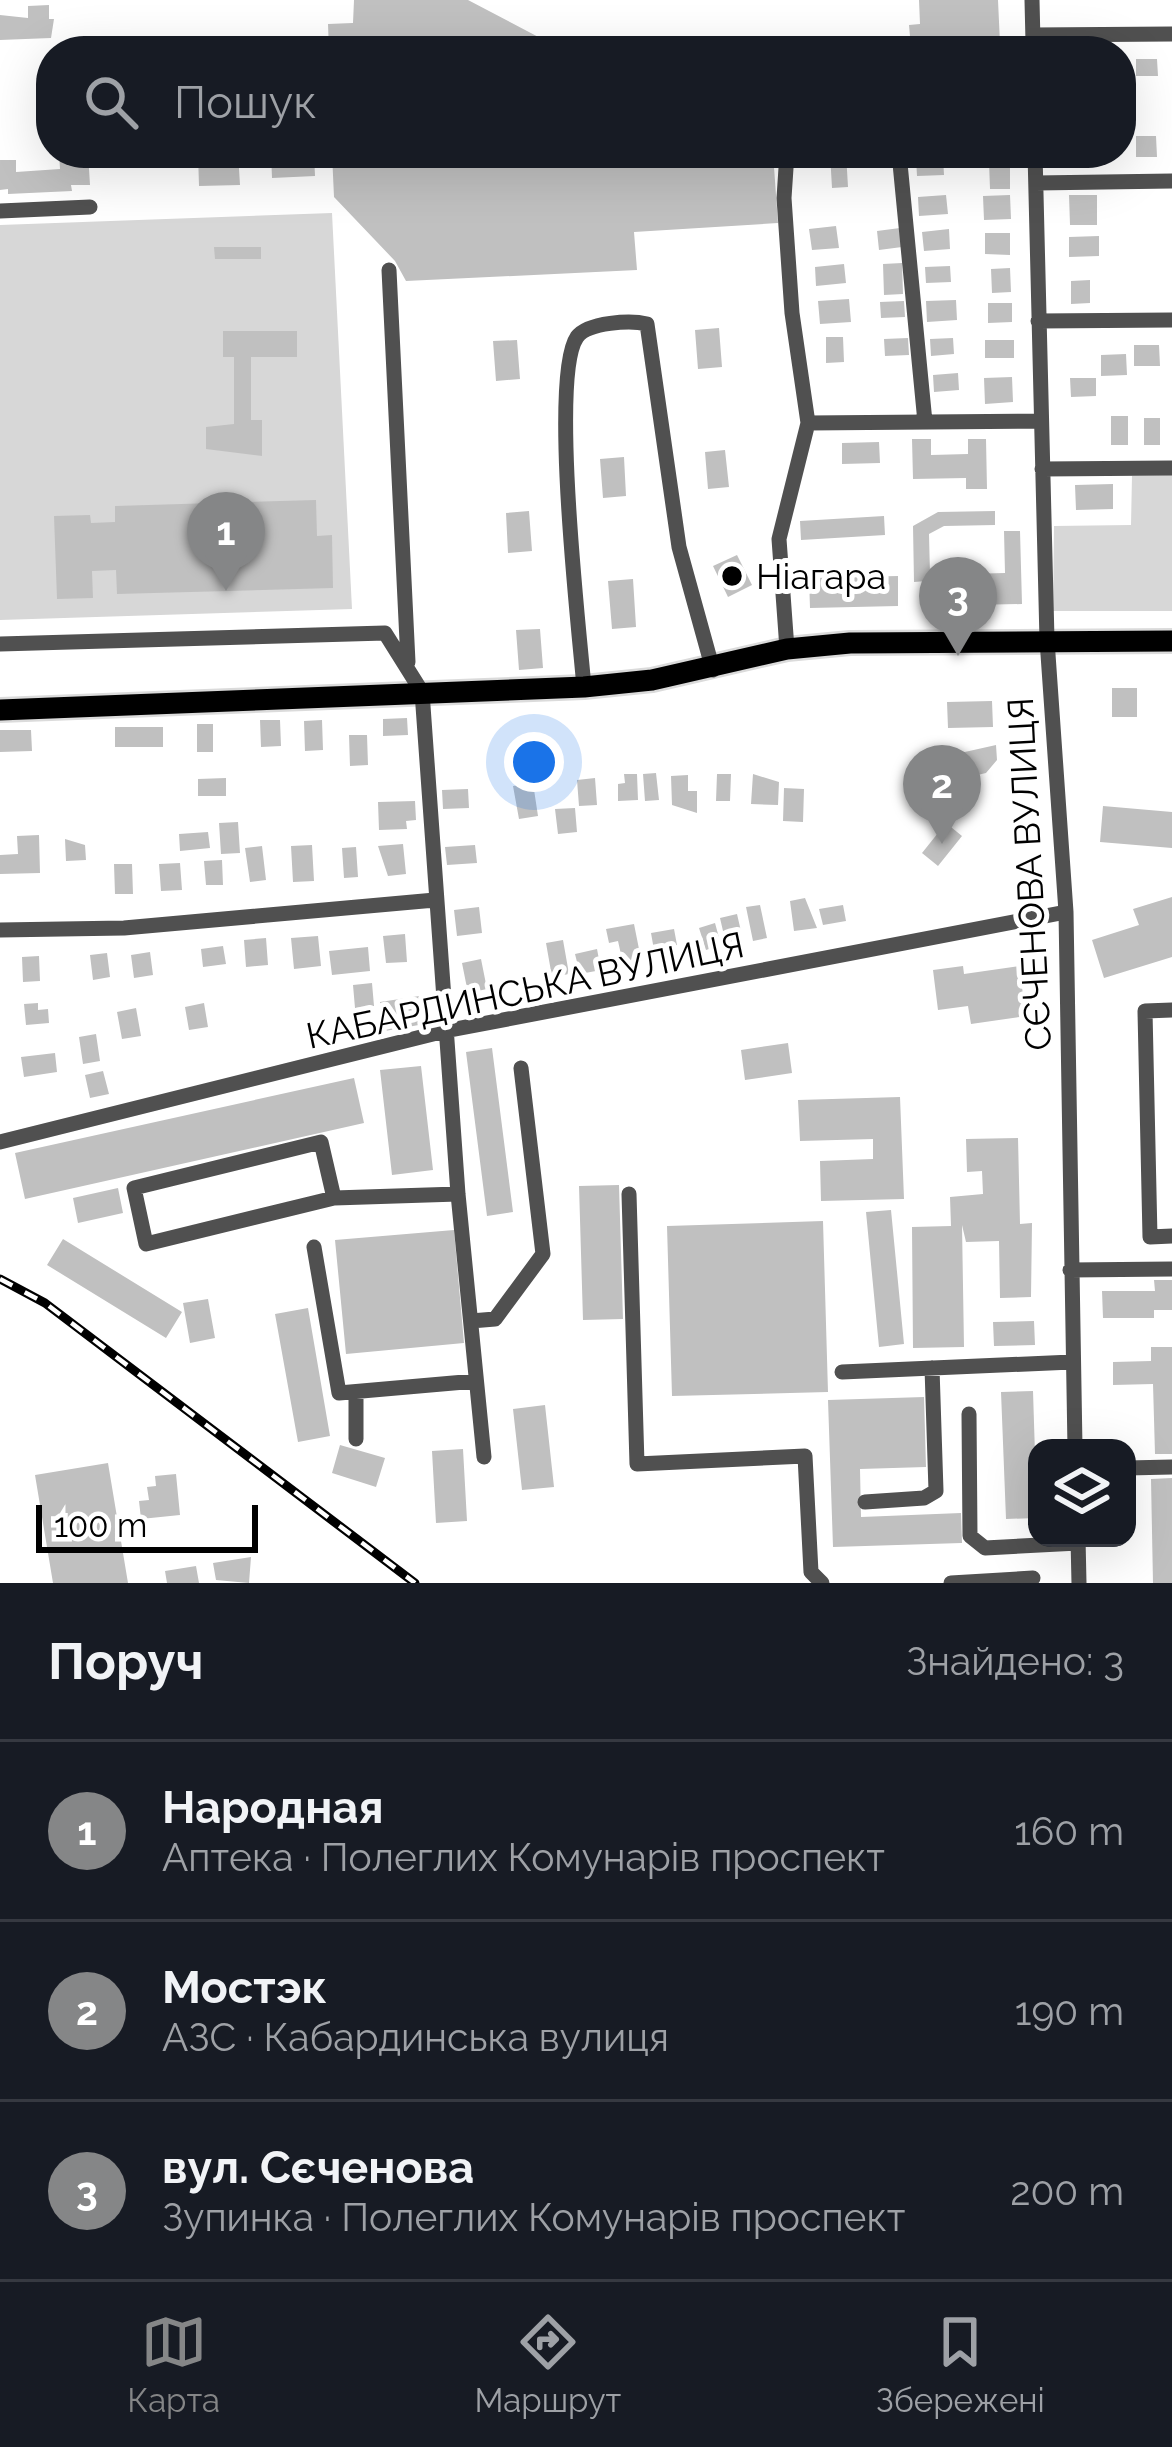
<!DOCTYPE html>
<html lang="uk">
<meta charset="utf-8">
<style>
:root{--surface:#171b24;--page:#20242c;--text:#f1f3f6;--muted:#9ea1a6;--line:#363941;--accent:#858687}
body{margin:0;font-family:Raleway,sans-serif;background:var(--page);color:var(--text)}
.controls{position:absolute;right:36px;bottom:36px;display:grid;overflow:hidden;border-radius:24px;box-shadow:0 12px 48px #0002}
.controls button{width:108px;height:108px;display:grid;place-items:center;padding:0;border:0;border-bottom:3px solid var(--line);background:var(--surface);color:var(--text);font:60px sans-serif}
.scale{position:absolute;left:36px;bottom:30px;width:222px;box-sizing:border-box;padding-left:12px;border:6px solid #000;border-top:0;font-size:33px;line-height:42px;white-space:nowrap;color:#000;-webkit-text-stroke:9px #fff;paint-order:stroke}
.you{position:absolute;left:534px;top:762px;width:42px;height:42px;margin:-30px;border:9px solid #fff;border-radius:50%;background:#1a73e8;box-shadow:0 0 0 18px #1a73e833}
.badge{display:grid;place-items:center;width:78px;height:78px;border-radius:50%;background:var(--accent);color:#fff;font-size:39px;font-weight:700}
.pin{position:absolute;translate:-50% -99px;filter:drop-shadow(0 3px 6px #0008)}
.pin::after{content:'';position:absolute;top:63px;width:42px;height:36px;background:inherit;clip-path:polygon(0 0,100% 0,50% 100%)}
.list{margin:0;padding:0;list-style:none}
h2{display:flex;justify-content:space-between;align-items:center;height:156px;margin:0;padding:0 48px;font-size:51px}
h2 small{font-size:39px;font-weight:400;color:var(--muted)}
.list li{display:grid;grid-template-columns:78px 1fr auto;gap:36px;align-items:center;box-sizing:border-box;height:180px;padding:0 48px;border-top:3px solid var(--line)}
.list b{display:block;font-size:45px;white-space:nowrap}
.list p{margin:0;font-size:39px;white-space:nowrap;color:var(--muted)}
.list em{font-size:39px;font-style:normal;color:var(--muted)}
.icon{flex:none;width:66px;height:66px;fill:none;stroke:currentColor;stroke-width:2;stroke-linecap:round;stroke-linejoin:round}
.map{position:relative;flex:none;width:1172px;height:1583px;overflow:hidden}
.search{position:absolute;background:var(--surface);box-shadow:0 12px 48px #0002;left:36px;right:36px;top:36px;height:132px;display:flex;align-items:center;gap:30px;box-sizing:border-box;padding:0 42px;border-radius:48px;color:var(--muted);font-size:45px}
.sheet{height:696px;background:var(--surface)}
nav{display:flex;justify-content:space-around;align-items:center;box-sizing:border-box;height:168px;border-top:3px solid var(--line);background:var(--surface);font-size:33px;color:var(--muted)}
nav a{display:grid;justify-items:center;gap:6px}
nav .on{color:var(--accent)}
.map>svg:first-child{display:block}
.green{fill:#d7d7d7}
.building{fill:#c0c0c0}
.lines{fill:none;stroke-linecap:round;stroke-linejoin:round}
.major-casing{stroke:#dbdbdb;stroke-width:26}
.minor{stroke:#505050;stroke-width:15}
.major{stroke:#000;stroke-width:21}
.rail-casing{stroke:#000;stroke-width:9}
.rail{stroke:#fff;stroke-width:4.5;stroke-dasharray:14;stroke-linecap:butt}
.poi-dot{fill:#000;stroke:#fff;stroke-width:4.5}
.labels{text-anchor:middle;stroke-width:10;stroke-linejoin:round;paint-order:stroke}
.poi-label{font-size:36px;fill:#000;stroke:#fff;text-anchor:start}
.street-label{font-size:36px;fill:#000;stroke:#fff}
</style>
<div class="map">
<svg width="1172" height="1583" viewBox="0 0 1172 1583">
<rect width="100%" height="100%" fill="#fff"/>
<path class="green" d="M332,213L352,609L0,620V225Z
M1172,475V611H1053L1054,526L1131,525L1132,476Z"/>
<path class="building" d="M354,0H468L565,51H329L328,24L353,23Z
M919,0H998L1000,44L911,48L909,25L920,24Z
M49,5V19H54L51,38L0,40V15L28,18V6Z
M1136,59H1157L1158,76H1136Z
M1136,136H1156L1157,157H1136Z
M59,153H88L90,185H71L72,191L8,194V189L0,190V160H16V172L60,169Z
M198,153H238L240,185L199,186Z
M271,153H314L315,176L272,178Z
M332,153H773L778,223L634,232L637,270L406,281L395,261L334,197Z
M830,153H846L848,187L832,188Z
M943,157L944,175L917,176L916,158Z
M989,162H1010V189H990Z
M946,195L948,214L919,216L918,197Z
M1010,195L1011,219L984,220L983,196Z
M1069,195H1097V225H1070Z
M836,226L839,248L812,250L809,229Z
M900,228L902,247L879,250L877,231Z
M949,229L950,249L924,251L922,232Z
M985,233H1010V255L985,254Z
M1099,236V256L1069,257V237Z
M214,247H261V259H215Z
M902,263L903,294L884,295L883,264Z
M844,264L846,283L816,286L815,267Z
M950,266L951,282L926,283L925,267Z
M1010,268L1011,292L992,293L991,269Z
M1090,280V303L1071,304V281Z
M849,299L851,322L820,324L818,301Z
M956,300L957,320L927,322L926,301Z
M904,301L905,317L881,318L880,302Z
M988,303H1012V322L988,323Z
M719,328L722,367L698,369L695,330Z
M223,331H297V357H251V420H262V456L206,449V427L234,424V357H223Z
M826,337H843L844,362L826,363Z
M908,338L909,355L885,356L884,339Z
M953,338L954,354L931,356L930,339Z
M517,340L520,379L496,381L493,341Z
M985,340H1014V358H985Z
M1134,345H1159L1160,366H1134Z
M1126,354L1127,375L1101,376V355Z
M958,373L959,390L934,392L933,375Z
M1012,377L1013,402L985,404L984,378Z
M1070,378H1096V396L1071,397Z
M1111,416H1128V445H1111Z
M1144,418H1160V445H1144Z
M912,439H931V455L968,454V439H986L987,489H966V478L913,479Z
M879,442L880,463L842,464V443Z
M725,450L729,487L708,489L705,452Z
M624,457L626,496L603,498L600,459Z
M1113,484V509L1076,510L1075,485Z
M316,500L317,536L332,535L333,588L117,594L116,570L92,571L93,598L57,599L54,516L90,515L91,523L115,522V506Z
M529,511L532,551L508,553L506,513Z
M995,511V525L944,526L929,534L930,575L1005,573L1004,531H1020L1022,604L926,606V581L914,582L913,526L938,512Z
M884,516L885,535L801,540L800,521Z
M737,555L752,585L728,597L713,566Z
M898,576V606L810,608L809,578Z
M633,579L636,627L612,629L608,581Z
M540,629L543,668L519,670L516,630Z
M1112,688H1137V717H1112Z
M992,701L993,727L948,728L947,702Z
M407,718L408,735L383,736V719Z
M260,720H280L281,746L261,747Z
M322,720L323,750L305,751L304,721Z
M197,724H213V752H197Z
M115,727H163V747H115Z
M0,730H31L32,751L0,752Z
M349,735H367L368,765L350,766Z
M996,745L997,760L986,773L934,785L929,760Z
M656,773L659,800L645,801L643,774Z
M624,774H637L638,800L618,801V784L625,783Z
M717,774H731L730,801H716Z
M753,774L779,782L778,805L751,804Z
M688,775V791H697V813L672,805L671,776Z
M226,778V796H198V779Z
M595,778L597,805L579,806L577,780Z
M533,783L538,816L519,819L513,786Z
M784,788L804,789L803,822L783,821Z
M468,789L469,808L443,809L442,790Z
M415,801L416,820L406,821L407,829L379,830L378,802Z
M1103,806L1172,812V848L1100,842Z
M575,808L577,832L558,834L555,809Z
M238,822L240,853L221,854L219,823Z
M946,823L962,836L938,866L922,853Z
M208,832L210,848L180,851L179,834Z
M39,835L40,873L0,874V855L18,854L17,836Z
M65,839L85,845L86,860L66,861Z
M403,844L406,874L388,876L378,846Z
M312,845L314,881L293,882L291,846Z
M475,845L477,863L447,865L445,847Z
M262,846L266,880L250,882L245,848Z
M356,847L358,877L344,878L342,848Z
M222,860L223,885H206L204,861Z
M180,863L182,890L161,891L159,864Z
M114,864H132L133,894H115Z
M1172,897V957L1104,978L1092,940L1139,925L1133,909Z
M805,898L817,928L794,931L790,901Z
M760,905L767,938L753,941L746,907Z
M843,905L846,921L823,925L819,909Z
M479,907L482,933L457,936L454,910Z
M737,914L743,940L726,944L720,918Z
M715,923L721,945L706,950L699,928Z
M634,924L642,964L624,968L618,941L609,943L606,929Z
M674,929L677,945L654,950L651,933Z
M405,934L407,962L386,963L383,936Z
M318,936L321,966L294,969L291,938Z
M266,938L268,965L246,967L244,940Z
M563,940L569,974L552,977L546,943Z
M223,946L226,964L203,967L201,949Z
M368,947L370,971L332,975L329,951Z
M597,949L601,970L580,974L575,954Z
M150,952L153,975L134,978L131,955Z
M107,953L110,977L93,980L90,955Z
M39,956L40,981L23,982L22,957Z
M481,959L487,989L468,993L462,963Z
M963,966L964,974L1019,966L1026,1016L971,1024L968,1006L938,1010L933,970Z
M372,983L374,1006L355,1008L353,985Z
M426,995L430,1023L385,1031L380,1002Z
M38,1003V1010L48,1009L49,1023L26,1025L24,1004Z
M204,1003L208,1027L189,1030L185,1007Z
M136,1008L141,1036L122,1039L117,1012Z
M96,1034L100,1061L83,1064L79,1037Z
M788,1043L792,1073L745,1080L741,1050Z
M492,1048L513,1212L487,1216L466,1052Z
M55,1053L57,1072L24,1077L21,1057Z
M421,1066L433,1170L392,1175L380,1070Z
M103,1071L109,1094L90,1098L85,1075Z
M354,1078L364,1123L25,1199L15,1153Z
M900,1097L904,1199L821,1201L820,1161L873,1159V1139L800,1141L798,1100Z
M1018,1138L1020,1224L1032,1223L1031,1297L1000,1298L999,1241L966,1242L962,1225L964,1347L913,1348L912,1227L951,1226L950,1197L983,1194L982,1171L967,1172L966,1139Z
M619,1185L623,1319L583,1320L579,1186Z
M118,1188L123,1213L78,1223L73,1198Z
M891,1210L904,1344L879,1347L866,1212Z
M823,1221L828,1392L672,1396L667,1226Z
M454,1230L464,1343L346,1354L335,1240Z
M63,1239L182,1312L166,1338L47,1265Z
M1154,1280H1172V1310H1154V1318H1103L1102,1291H1155Z
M208,1299L215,1338L190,1343L183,1303Z
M308,1308L330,1436L298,1442L275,1314Z
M1034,1321L1035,1345L994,1346L993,1322Z
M1151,1347H1172V1454H1155L1153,1384L1113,1385V1362L1151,1361Z
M1033,1391L1037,1518L1006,1519L1001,1392Z
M924,1397L926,1467L860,1469L861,1517L961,1513L962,1543L833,1547L828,1400Z
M545,1405L554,1487L522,1490L513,1409Z
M340,1445L385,1458L376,1487L332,1473Z
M463,1449L467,1521L436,1523L432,1451Z
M108,1463L128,1583H53L35,1475Z
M176,1474L180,1515L141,1519L139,1501L149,1500L147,1487L156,1486L155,1476Z
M1172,1478V1583H1153L1151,1479Z
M251,1557L249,1583L216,1580L213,1563Z
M196,1566L199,1583H167L165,1571Z"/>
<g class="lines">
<defs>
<path id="major" d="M0,710L584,687L652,680L787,649L850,643L1172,641"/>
</defs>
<use href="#major" class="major-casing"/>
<path class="minor" d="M1032,0L1033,42
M1033,35L1172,34
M915,51L1033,46
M787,153L784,198L792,313L808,423L779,539L787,649
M899,153L925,422
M1035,153L1047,640L1066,912L1075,1448
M1036,183L1172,181
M0,211L90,207
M389,270L408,662
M1038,321L1172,320
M808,423L1041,421
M1042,469L1172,468
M0,644L385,633L422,692L458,1194L484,1457
M584,687C579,629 550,376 577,337C588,322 631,320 647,324L679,547L713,670
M0,930L124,928L435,900
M1172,1010L1145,1011L1150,1237L1172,1236
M0,1142L445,1031L1066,912
M629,1194L637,1464L805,1456L811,1572L822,1583
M334,1198L321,1142L134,1188L146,1244L334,1198L458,1194
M314,1247L339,1393L476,1381
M1070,1270L1172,1269
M471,1321L495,1319L543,1254L521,1068
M842,1372L1072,1362
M356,1392V1439
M969,1414L970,1536L985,1548L1078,1543
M1127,1468L1172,1467
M865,1502L924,1498L936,1491L932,1368
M1078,1538L1079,1583
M951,1583L1033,1578"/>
<use href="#major" class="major"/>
<defs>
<path id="rail" d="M0,1279L45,1303L415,1583"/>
</defs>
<use href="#rail" class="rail-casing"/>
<use href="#rail" class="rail"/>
</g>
<circle class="poi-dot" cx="732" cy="576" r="12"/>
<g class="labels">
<g class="poi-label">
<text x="756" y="589">Ніагара</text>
</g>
<g class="street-label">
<text transform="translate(1029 874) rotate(-93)" y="13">СЄЧЕНОВА ВУЛИЦЯ</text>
<text transform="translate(525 990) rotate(-12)" y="13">КАБАРДИНСЬКА ВУЛИЦЯ</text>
</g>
</g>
</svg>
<div class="controls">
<button><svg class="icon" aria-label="layers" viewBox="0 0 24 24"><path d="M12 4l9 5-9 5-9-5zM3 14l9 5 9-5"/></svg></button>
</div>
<div class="scale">100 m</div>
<div class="you"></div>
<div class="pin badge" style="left:226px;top:591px">1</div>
<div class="pin badge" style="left:942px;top:844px">2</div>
<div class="pin badge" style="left:958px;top:656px">3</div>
<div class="search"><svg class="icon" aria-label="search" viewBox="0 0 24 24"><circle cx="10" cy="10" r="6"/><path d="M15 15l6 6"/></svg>Пошук</div>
</div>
<section class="sheet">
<h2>Поруч<small>Знайдено: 3</small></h2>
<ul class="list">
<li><span class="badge">1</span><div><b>Народная</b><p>Аптека · Полеглих Комунарів проспект</p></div><em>160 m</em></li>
<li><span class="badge">2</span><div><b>Мостэк</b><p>АЗС · Кабардинська вулиця</p></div><em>190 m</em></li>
<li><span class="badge">3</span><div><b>вул. Сєченова</b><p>Зупинка · Полеглих Комунарів проспект</p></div><em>200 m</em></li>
</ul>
</section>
<nav>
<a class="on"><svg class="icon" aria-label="map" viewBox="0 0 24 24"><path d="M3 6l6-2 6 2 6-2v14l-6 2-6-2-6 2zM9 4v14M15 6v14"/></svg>Карта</a>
<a><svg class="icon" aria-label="directions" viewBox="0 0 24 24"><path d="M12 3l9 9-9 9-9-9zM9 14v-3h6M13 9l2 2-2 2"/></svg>Маршрут</a>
<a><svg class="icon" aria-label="saved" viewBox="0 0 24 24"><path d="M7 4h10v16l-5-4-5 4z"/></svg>Збережені</a>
</nav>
